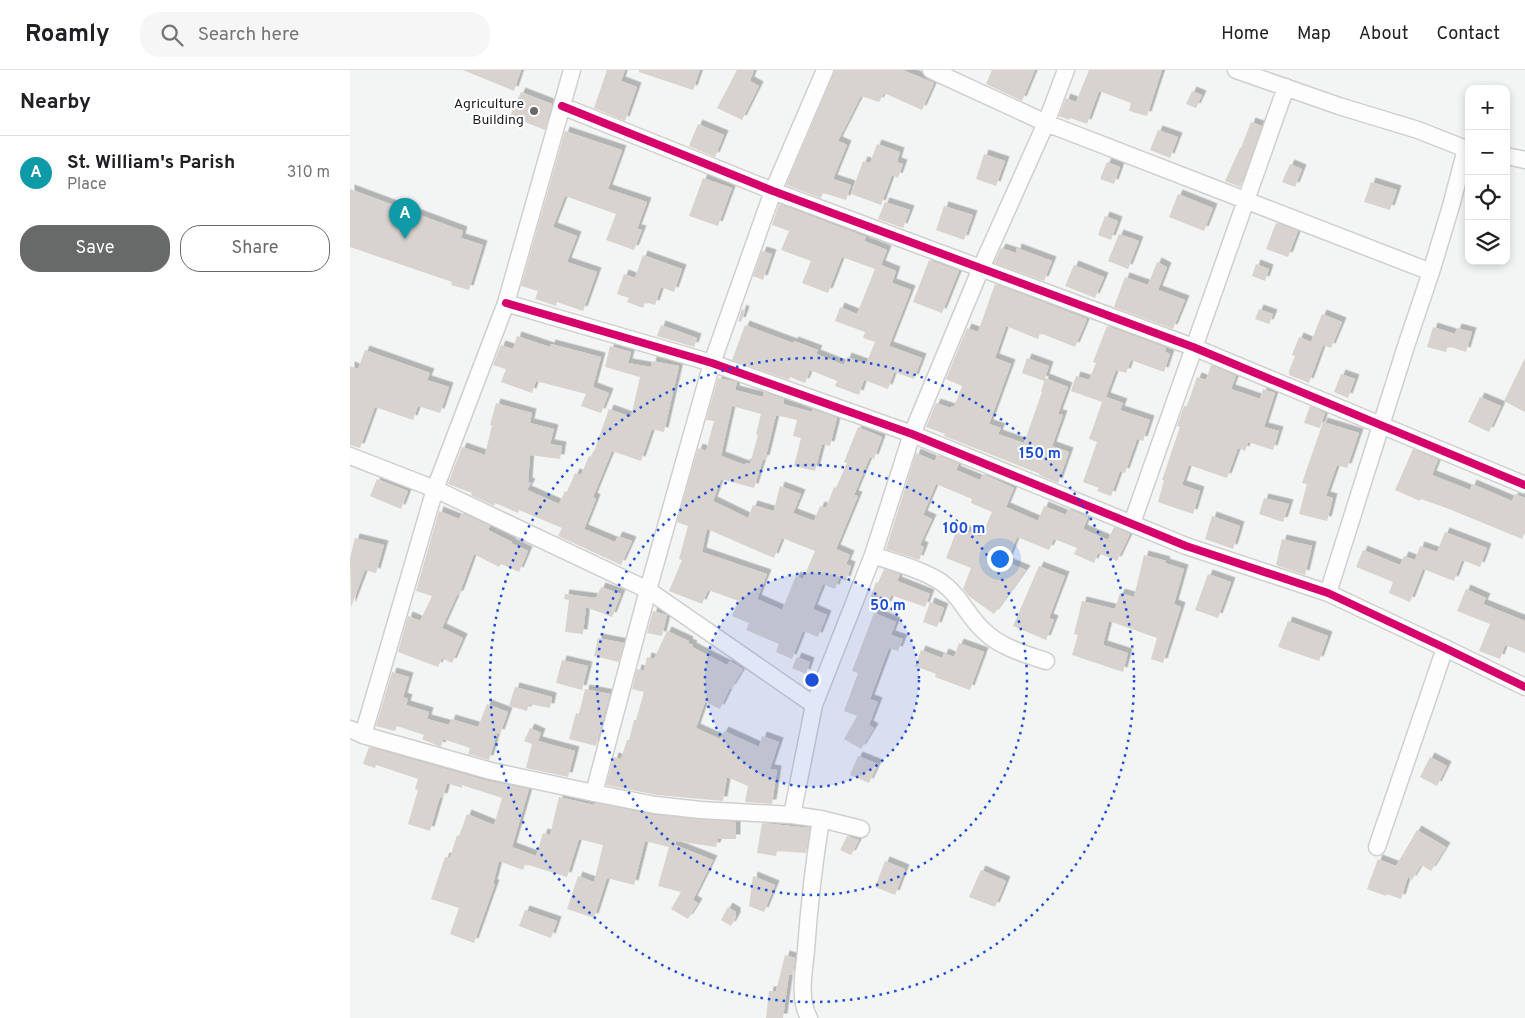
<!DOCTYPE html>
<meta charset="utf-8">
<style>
:root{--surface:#fff;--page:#f6f6f6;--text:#202124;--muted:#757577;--line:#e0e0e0;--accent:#686969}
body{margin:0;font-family:Overpass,sans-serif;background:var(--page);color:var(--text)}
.controls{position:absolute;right:15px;top:15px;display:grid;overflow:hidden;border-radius:10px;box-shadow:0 2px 8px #0003}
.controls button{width:45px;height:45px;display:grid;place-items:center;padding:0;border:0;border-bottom:1px solid var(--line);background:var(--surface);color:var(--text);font:25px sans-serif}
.you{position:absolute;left:649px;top:488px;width:18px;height:18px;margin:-12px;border:4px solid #fff;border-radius:50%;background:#1a73e8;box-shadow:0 0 0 8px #1a73e833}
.badge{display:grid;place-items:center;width:32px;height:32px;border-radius:50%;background:var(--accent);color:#fff;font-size:16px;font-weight:700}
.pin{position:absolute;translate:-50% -41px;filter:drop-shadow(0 1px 2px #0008)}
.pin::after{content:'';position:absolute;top:26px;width:18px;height:15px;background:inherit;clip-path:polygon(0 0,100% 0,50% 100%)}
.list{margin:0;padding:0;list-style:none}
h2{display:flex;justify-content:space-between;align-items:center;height:65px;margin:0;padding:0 20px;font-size:21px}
h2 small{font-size:16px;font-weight:400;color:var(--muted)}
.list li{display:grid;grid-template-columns:32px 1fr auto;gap:15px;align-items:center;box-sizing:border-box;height:75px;padding:0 20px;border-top:1px solid var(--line)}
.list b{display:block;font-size:19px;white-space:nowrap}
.list p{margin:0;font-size:16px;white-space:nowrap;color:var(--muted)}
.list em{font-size:16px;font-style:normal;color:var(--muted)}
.actions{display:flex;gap:10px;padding:15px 20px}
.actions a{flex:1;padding:11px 0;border:1px solid var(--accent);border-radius:20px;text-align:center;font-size:18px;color:var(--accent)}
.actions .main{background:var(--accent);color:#fff}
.icon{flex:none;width:28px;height:28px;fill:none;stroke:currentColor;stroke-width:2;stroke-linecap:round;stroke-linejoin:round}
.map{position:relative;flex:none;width:1175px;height:948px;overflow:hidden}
header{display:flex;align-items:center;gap:30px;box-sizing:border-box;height:70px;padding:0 25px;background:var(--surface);border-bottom:1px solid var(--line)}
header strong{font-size:24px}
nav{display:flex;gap:28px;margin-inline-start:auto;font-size:18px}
.search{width:350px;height:45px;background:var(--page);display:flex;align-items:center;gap:12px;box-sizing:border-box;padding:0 18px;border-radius:20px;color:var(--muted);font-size:19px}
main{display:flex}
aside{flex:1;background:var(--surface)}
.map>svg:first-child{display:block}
.building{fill:#d8d3ce;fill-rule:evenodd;filter:url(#shadow)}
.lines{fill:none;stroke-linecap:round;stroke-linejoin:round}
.street-casing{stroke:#cfcfcf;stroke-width:19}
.street{stroke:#fdfdfd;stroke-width:16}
.cycleway-casing{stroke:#fff;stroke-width:11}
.cycleway{stroke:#d6006c;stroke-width:8}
.ring{fill:none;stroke:#1d4ed8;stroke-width:2.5;stroke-dasharray:2.5 5}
.poi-dot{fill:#686969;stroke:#fff;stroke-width:2}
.labels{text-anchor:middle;stroke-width:4;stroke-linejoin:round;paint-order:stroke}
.poi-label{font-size:14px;fill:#1d1e1e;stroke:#fff;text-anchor:end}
.centre{fill:#1d4ed8;stroke:#fff;stroke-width:2.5}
.ring-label{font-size:15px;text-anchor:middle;font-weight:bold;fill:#1d4ed8;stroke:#fff;stroke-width:4;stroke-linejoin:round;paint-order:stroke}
</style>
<header>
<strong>Roamly</strong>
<div class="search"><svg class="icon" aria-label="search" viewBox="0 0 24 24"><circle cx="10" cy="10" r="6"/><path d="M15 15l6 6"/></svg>Search here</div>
<nav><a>Home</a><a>Map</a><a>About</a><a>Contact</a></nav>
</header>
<main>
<aside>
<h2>Nearby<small></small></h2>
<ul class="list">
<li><span class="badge" style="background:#0f9aa8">A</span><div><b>St. William's Parish</b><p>Place</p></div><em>310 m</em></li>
</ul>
<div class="actions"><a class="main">Save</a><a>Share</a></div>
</aside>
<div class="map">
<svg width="1175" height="948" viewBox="0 0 1175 948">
<defs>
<filter id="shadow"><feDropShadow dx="4.5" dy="-4.5" stdDeviation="0" flood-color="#0004"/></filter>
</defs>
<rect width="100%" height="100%" fill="#f3f4f4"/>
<path class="building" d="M113,0H171L164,21Z
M257,0H275L271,11L287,17L275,51L244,38Z
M289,0H350L343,20L289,2Z
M387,0H404L400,11L409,16L392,50L367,38Z
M485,0H553L584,13L572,40L534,23L529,32L511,26L488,71L497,75L483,109L501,115L496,130L473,123L471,128L436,115Z
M642,0H685L672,31L636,14Z
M739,0H812L797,46L779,41L781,33L749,21L737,54L720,48L719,50L709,46L716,28L726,32Z
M842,21L852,25L846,38L836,34Z
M171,22L202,34L195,60L160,46Z
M901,52L912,56L890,117L875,111L890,78H891Z
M348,54L374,65L365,87L339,76Z
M808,60L828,67L820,88L800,80Z
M215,61L272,80L258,119L297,132L287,159L292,160L284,180L256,170L266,144L215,126L203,157L227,166L217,192L247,202L233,241L207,232L206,236L185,229L188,221L171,216Z
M527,74L550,82L547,92L553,94L548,108L542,105L531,135L501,124L513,91L520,93Z
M634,84L655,91L646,116L626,109Z
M757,92L770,97L764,114L750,109Z
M940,94L952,99L945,117L932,112Z
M353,108L382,118L368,156L339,146Z
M1021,112L1047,120L1040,140L1014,132Z
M0,119L113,161L111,168L133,175L119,220L101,215L102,212L0,177Z
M828,124L863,138L854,161L819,147Z
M535,132L560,140L553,158L528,149Z
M429,134L516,167L514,171L537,180L531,195L546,201L542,213L561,220L539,276L572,288L564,309L544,302L538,319L514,310L509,325L485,316L487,311L460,300L455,313L440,307L439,310L382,290L395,255L443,273L444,271L468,280L466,284L494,295L497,287L516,294L525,272L513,268L515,262L485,251L490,237L507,244L525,199L492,187L478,223L452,213L461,191L431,180L439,161L422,155Z
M594,136L623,145L614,170L586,160Z
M755,146L768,151L761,170L748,165Z
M926,153L948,161L938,187L916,179Z
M769,164L789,171L778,199L758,191Z
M651,178L666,183L667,178L702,191L694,211L644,193Z
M412,181L422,184L413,210L403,206Z
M293,185L332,199L324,222L311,217L305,235L295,232L293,238L277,232L279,228L267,224L274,204L285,208Z
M579,190L609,201L592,243L563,232Z
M807,192L817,197L808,220L835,230L823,259L764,237L775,207L798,215Z
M906,194L919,199L915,211L902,206Z
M724,195L754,207L745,228L715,216Z
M645,214L737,249L725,277L690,263L688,269L656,256L645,288L661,294L639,354L651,358L648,364L674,373L692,322H691L695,308L718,317L708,344L713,345L702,376L719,382L708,413L689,405L690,404L594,366L595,364L576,357L586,333L601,338V336L604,337L612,316L596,309L617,258L628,262Z
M392,239L395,241L391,252L388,251Z
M909,239L923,244L919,254L905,249Z
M972,244L992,252L981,278L973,275L959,313L939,305V301L945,286L942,285L949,267L961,272Z
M311,255L347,268L344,277L307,266Z
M757,256L816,278L815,282L820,284L814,302L781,290L776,303L766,300L756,327L773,333L770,340L800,350L793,371L787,369L775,403L770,401L761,426L747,421L749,418L733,412L747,372L739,369L752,332L721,321L726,306L739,310L746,293L743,292Z
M1083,257L1105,264L1107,258L1122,262L1116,282L1098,276L1096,282L1077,277Z
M167,266L200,277L201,274L251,287L243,317L259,323L251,343L231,336L236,324L186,311L182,323L151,312L156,299L143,295L151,275L163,279Z
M260,276L281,282L278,293L301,297L302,291L329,296L314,362L302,359L291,391L262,381L243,427L246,429L234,459L265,472L268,466L282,471L271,495L208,466L212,458L169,440L168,443L145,433L144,436L121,425L122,423L98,414L112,377L135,385L142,355H140L146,333L182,343L180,353L204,359L200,374L212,376L210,389L180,385L178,412L181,413L177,420L209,434L215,421L217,422L225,403L231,405L239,386L242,387L259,339L281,347L290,307L255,297Z
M15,280L80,303L77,310L99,317L90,343L68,336L63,350L25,337L10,378L0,375V296L8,299Z
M677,288L699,296L694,311L672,303Z
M1175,288V342L1154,331Z
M861,295L886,306L881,319L910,329L913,319L925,323L914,357L929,361L923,380L898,372L895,381L888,378L877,408L839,395L832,415L850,421L843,444L808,432L814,410H812L830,357L827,356L834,336H837L847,307L856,310Z
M991,304L1005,309L998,328L984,322Z
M368,308L387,312L385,320L413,327L414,322L434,329L433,334L462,342V339L487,348L480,376L472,374L465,401L444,396L451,368L443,366L447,350L426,345L415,390L413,389L404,418L371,409L363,431L398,448L403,435L420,440H424L430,416L451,424L443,443L464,451L470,436L476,438L484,417L486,418L497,393L494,392L508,357L532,367L524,389L520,387L504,425L508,426L486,479L500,485L496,494L501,496L496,511L489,508L485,519L473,514L463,539L477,545L468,567L453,561L442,589L426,582L429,574L396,560L399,553L382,546L389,531L358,520L352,534L319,521L332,490L329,489L338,456L327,452L348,378L356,381L364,351L356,350ZM382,336L411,344L406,364L408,365L400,394L396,393L395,395L371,386ZM357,459L424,488L432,468L465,481L453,509L446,506L432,540L407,529L417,504L352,482Z
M1130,327L1151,336L1139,362L1118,352Z
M960,336L975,343L970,358L954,353Z
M973,352L1009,363L997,398L987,395L976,426L983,428L977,451L949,444L957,414L952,413Z
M1063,379L1088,390L1082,405L1120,420L1122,414L1162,431L1165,424L1175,428V461L1172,469L1099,439L1071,429L1070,431L1045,420Z
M566,383L585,391L587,385L609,394L606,400L630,410L633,404L664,418L656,437L688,451L694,436L716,445L718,439L738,447L733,459L758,470L764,457L780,464L767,491L748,483L744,493L724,484L727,478L704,469L699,480L667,467L657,492L676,500L644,544L620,527L613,519L621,498L596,488L608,457L631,467L642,442L621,433L622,429L586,414L573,445L582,449L570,475L574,477L569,490L536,479Z
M27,409L58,421L51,439L20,426Z
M914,428L939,434L933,452L909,444Z
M89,441L109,449L112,443L140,456L138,460L162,472L161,473L178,481L169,502L151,494L149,497L124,484L109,525H107L92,558L113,568L102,593L92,588L88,597L48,582L58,546L70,551L82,526L66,521Z
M862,446L890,456L883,479L855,469Z
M1095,462L1137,478L1130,497L1112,490L1104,511L1073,499L1060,532L1039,523L1043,512L1006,497L1013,480L1050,495L1054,486L1065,490L1070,476L1087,482Z
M5,468L34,475L26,503L15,500L1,537L0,488Z
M932,469L962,476L955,505L926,495Z
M794,485L816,491L815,493L834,499L824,534L831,537L813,593L801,589L807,568L759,551L753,575L778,583L773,602L722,585L728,565L724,564L732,531L765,539L770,523L784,527Z
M689,496L715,506L699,548L704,550L696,570L663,556Z
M534,499L550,504L547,511L580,524L575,537L541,525L537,536L520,529L526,512L528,513Z
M858,504L881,512L868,548L845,540Z
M251,517L271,524L262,547L236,537L233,564L215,562L219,530L214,529L215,524L246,528Z
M1116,519L1136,528L1133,534L1175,551V583L1155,575L1150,589L1129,581L1140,554L1107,541Z
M580,532L594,538L587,557L573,552Z
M303,541L317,545L312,566L297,563Z
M524,543L546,552L541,565L553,569L548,581L539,578L520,629L528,632L519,655L524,658L511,679L494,669L507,646L494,641L508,603L502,601Z
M938,551L978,566L969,591L928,577Z
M317,561L339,571L338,573L343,575L342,577L377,595L380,591L393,599L381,619L380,618L370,639L355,632L346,658L370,669L374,661L409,677L412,666L429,672L420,699L427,700L422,734L395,732L398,716L377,707L373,731L307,725L256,715L264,687L271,689L277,670H279L284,650H286L294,622L282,619L287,599L294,601L297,587L304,589Z
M248,568L274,573L269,592L244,586Z
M609,573L634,582L620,620L585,607L586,604L565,596L571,580L592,588L594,583L604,587Z
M447,587L460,592L456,604L442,598Z
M212,590L238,596L232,620L206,613Z
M42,602L59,607L53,627L58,629L56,635L79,642L77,649L99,655L101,649L128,657L137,634L158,642L150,664L147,663L139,690L118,684L120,678L93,669L91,677L72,669L74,665L47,656L45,661L26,656Z
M165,617L202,627L200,638L179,634L177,641L159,636Z
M235,619L260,624L246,676L219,669L226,643L229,644Z
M180,658L191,663L188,671L225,681L218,707L176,698L182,674L174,671Z
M19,677L138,711L179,719L162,777L186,786L193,763L200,765L209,727L244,735L245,733L304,745L386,752V769H368L366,777L326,771L325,775L363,790L343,830L348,833L338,849L321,839L331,822L308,816L319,777L295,771L284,815L257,808L244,848L217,839L228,806L244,812L253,775L229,769L217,807L175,794L173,800L149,791L143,814H145L124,873L100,864L109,838L81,829L95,787L100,788L107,765L109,766L117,744L144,755L152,728L112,715V718L97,713L93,728L90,727L80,761L58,754L68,720L65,719L68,709L26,695L25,698L13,694Z
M508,686L528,694L519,713L500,705Z
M1080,687L1097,696L1087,716L1070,707Z
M412,753L460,758L456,783L427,781L426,786L407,783Z
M1067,760L1096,777L1081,801L1071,795L1062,810L1058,807L1051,829L1037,824L1036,826L1017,819L1028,789L1046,796Z
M497,766L509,770L501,785L490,780Z
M535,791L555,799L545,825L525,817Z
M631,800L656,811L645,837L619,827Z
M403,806L425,815L414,842L399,836Z
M378,837L386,842V847L381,856L371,850Z
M175,840L207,851L201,868L169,856Z
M435,885L445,888L443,905L439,904L433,948H416L419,921H426Z"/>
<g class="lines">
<defs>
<path id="street" d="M581,0L696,53L1081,202
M886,0L989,36L1068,60L1116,79L1101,136L1081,202L1057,273L978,523
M212,36L423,121L843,277L1175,415
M1156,86L1175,90
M156,233L362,293L562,364L836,476L978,523L1095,578L1175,617
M0,386L85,419L298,520L464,635
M782,453L936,17
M523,485C545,493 571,499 591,512C611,526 617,546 634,561C650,577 675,584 696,591
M0,659L13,665L141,701L244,723L305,735L351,740L442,745L471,749L511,759
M13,665L85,419L156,233L222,0
M244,723L298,520L362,293L423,121L475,0
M442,745L464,635L523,485L562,364L631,198L696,53L716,0
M1027,777L1095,578
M459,948C448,928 454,902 456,880C459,836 464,793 471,749"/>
</defs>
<use href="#street" class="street-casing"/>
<use href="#street" class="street"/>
<defs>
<path id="cycleway" d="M212,36L423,121L843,277L1175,415
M156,233L362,293L562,364L836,476L978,523L1095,578L1175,617"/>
</defs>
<use href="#cycleway" class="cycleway-casing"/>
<use href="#cycleway" class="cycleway"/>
</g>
<circle cx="462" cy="610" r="107" fill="#1d4ed8" fill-opacity=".12"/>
<g class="ring">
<circle cx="462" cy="610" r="107"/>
<circle cx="462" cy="610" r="215"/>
<circle cx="462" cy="610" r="322"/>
</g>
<circle class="poi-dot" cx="184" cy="41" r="5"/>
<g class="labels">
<g class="poi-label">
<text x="174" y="38">Agriculture<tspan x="174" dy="16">Building</tspan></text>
</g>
</g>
<circle cx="462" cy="610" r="8" class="centre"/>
<g class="ring-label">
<text x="690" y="388">150 m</text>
<text x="614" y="463">100 m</text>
<text x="538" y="540">50 m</text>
</g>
</svg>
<div class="controls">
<button>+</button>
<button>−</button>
<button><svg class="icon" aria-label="locate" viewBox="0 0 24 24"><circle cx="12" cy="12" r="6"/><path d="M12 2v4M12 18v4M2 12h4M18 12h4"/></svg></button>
<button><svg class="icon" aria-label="layers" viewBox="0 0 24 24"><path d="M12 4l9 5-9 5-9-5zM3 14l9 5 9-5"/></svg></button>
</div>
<div class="you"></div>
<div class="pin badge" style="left:55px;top:169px;background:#0f9aa8">A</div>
</div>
</main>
